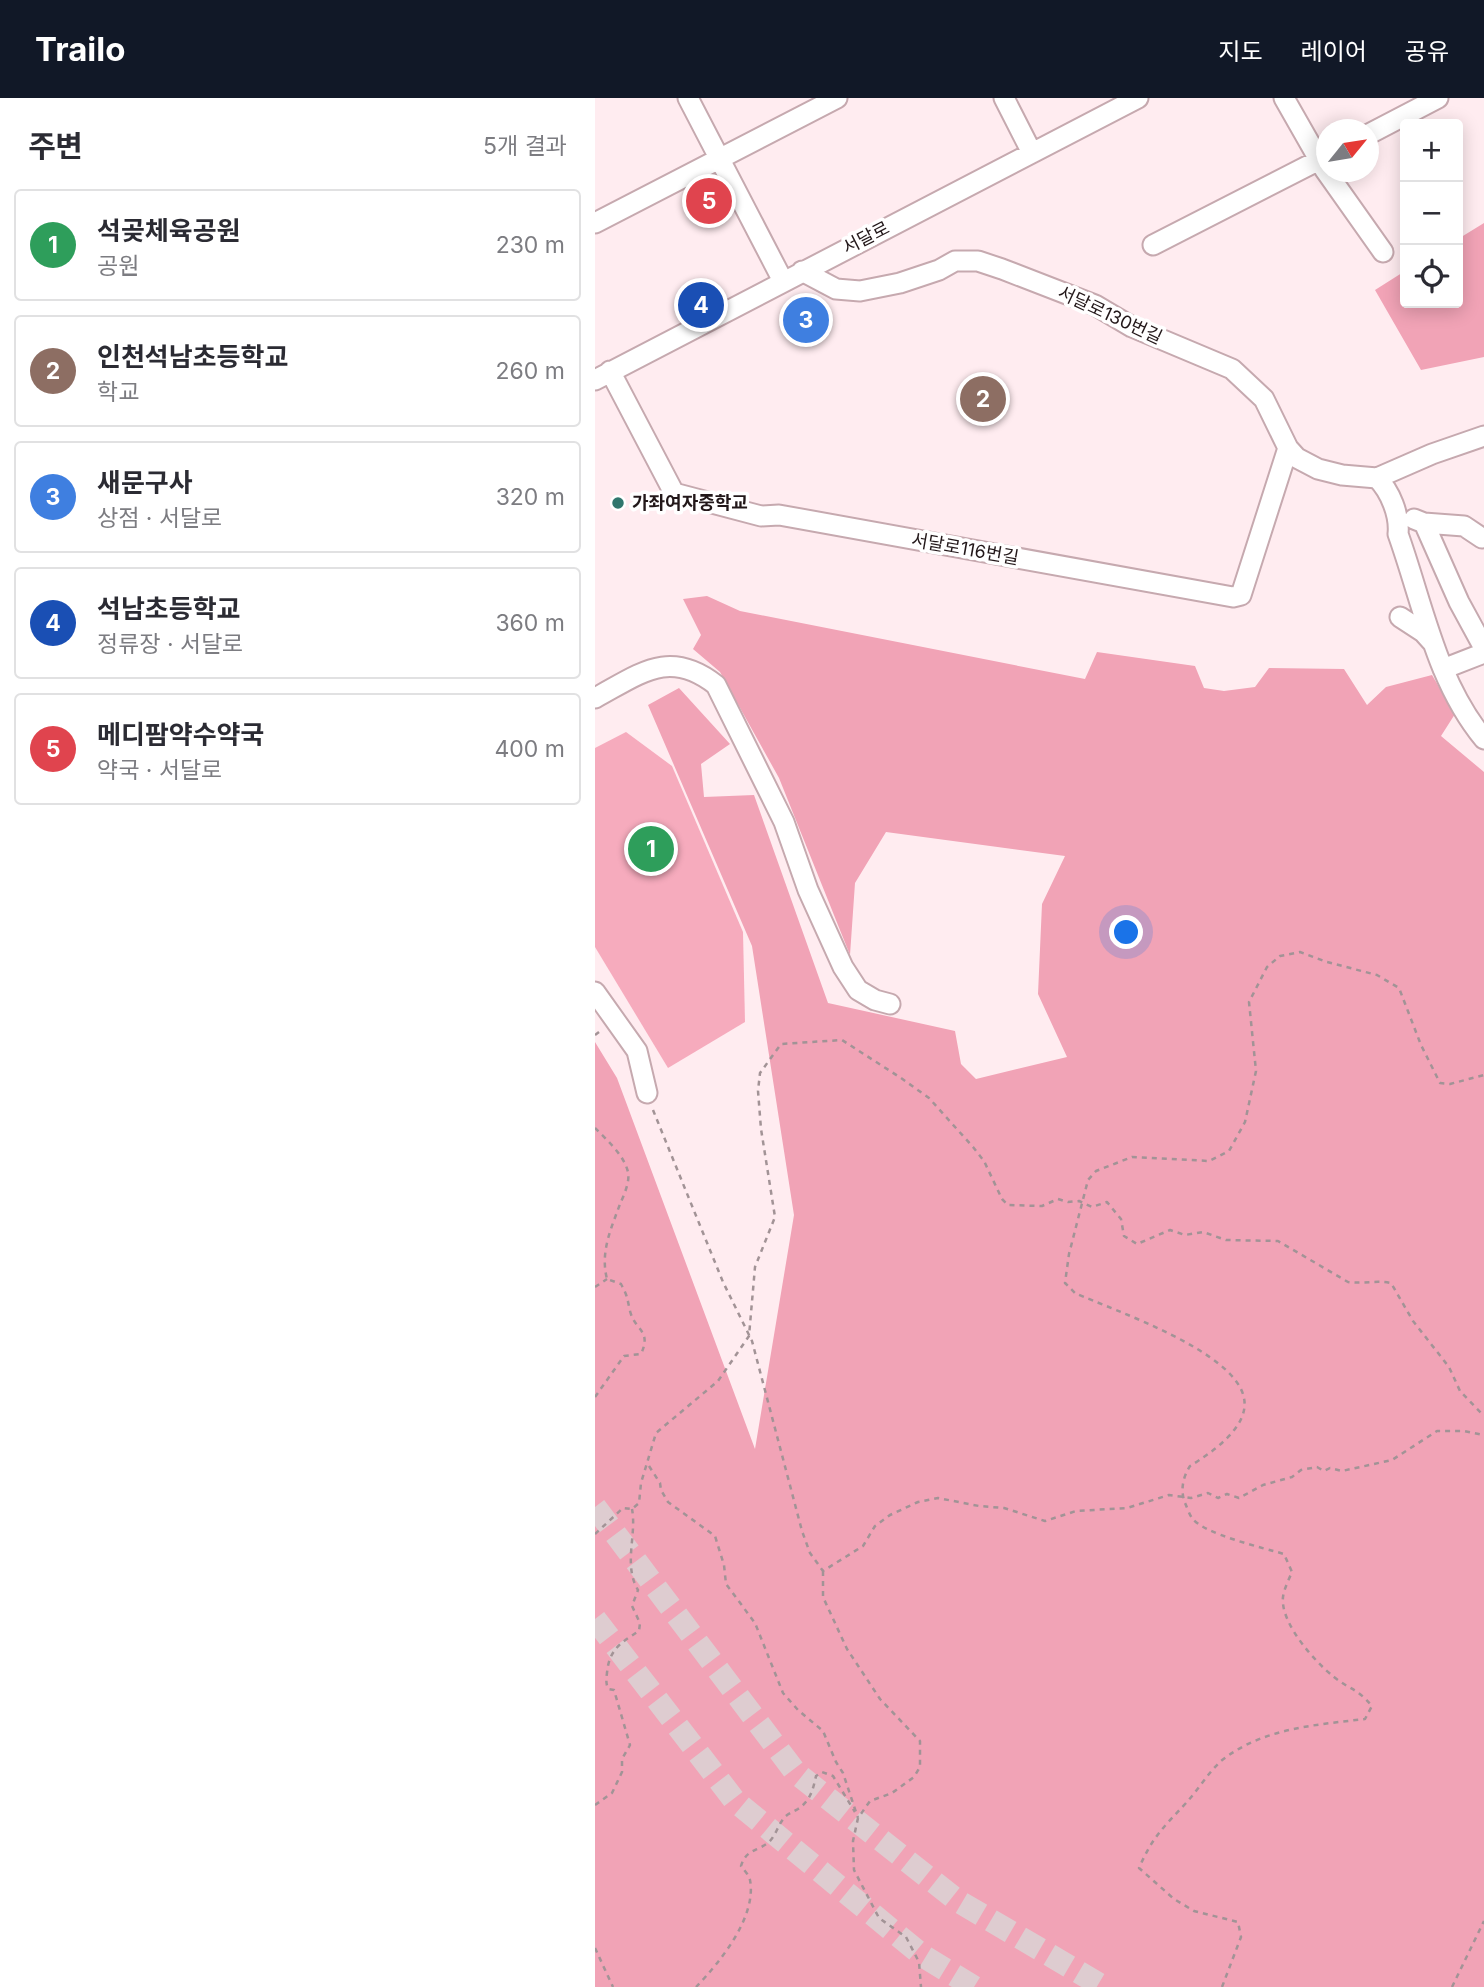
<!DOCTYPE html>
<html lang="ko">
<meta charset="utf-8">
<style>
:root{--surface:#fff;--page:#f2f2f3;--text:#2b2b33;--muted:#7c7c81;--line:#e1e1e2;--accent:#111827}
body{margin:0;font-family:Inter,"Noto Sans KR",sans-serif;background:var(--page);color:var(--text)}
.controls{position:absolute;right:21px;top:21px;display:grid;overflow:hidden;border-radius:7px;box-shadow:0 4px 18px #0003}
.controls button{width:63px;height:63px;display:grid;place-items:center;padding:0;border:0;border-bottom:2px solid var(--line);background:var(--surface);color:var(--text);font:35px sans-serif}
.compass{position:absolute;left:721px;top:21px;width:63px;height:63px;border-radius:50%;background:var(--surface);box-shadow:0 4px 18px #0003;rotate:60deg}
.you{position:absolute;left:532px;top:835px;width:24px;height:24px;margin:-18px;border:5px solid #fff;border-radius:50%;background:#1a73e8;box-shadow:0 0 0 10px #1a73e833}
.badge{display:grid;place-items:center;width:46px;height:46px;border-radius:50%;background:var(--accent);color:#fff;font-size:23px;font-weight:700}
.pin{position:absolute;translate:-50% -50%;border:4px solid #fff;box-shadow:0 2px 7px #0006}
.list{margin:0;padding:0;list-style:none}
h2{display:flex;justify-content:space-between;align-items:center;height:91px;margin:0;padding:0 28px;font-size:30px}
h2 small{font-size:23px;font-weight:400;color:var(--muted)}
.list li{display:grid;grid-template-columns:46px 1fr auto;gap:21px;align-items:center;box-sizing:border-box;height:112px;margin:0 14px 14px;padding:0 14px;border:2px solid var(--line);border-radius:7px}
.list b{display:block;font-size:26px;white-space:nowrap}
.list p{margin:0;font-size:23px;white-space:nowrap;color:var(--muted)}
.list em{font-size:23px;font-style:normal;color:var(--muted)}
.icon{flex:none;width:38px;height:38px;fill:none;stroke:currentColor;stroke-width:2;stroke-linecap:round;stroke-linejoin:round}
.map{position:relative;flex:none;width:889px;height:1889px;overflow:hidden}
header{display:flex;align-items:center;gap:42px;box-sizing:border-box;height:98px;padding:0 35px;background:var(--accent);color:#fff}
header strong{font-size:33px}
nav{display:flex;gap:38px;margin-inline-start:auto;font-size:24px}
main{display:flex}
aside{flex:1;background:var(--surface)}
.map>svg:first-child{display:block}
.green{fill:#f6abbd}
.forest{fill:#f1a3b6}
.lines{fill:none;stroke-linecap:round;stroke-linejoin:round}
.major-tunnel{stroke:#deccd0;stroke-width:23;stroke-dasharray:23 11;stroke-linecap:butt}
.minor-casing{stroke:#c6a9af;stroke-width:23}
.path{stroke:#a29396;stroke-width:2.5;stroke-dasharray:5 5;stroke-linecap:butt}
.minor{stroke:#fff;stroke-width:19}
.poi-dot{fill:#30766d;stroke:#fff;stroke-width:2.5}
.labels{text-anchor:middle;stroke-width:7;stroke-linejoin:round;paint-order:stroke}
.street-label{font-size:18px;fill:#221719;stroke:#fff}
.poi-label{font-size:18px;font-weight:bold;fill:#221719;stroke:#fff;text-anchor:start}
</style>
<header>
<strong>Trailo</strong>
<nav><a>지도</a><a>레이어</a><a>공유</a></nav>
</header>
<main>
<aside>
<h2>주변<small>5개 결과</small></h2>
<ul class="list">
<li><span class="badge" style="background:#2e9e5b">1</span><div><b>석곶체육공원</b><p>공원</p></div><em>230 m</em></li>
<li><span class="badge" style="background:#8d6e63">2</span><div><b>인천석남초등학교</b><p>학교</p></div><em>260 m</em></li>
<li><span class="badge" style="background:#3f7fe0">3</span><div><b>새문구사</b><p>상점 · 서달로</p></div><em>320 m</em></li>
<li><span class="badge" style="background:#1a4fb4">4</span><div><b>석남초등학교</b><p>정류장 · 서달로</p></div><em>360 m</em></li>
<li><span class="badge" style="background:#e0444e">5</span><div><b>메디팜약수약국</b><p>약국 · 서달로</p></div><em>400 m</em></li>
</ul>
</aside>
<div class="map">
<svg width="889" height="1889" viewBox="0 0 889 1889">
<rect width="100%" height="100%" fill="#ffecf0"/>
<path class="green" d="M31,634L77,668L148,834L150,924L73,970L0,849V650Z"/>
<path class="forest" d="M889,125V259L826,272L780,192L810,173V205H863V141Z
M112,498L145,513L490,581L502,554L600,568L609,590L629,593L660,589L674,570L749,571L772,607L791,589L837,577L860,616L846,638L889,674V1889H0V944L22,980L160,1351L199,1117L157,848L53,607L84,590L135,646L106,666L109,699L159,697L233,905L360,933L366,966L381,981L472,959L443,896L447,806L470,758L291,734L260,785L255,857L184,680L125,574L98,551L106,537L88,501Z"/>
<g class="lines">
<path class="major-tunnel" d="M0,1409L201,1675L363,1803L509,1889
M0,1521L140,1703L328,1858L379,1889"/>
<defs>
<path id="minor" d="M93,0L188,183
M409,0L437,55
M689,0L730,72L788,154
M774,36L843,0
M0,125L242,0
M558,147L732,58
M207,173L241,191L265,193L305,185L344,172L360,163H383L407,171L500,207L537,229L637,271L669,301L693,350L702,360L723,371L747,377L782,380L837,356L889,338
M15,273L79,395L166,418L184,417L638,499L646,497L693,350
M0,282L543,0
M782,380C795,393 805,417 803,436C828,506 841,583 889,641
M819,421L829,425L869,428L887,440
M829,425L864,504L889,550
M805,519L828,534L837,544
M848,571L889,555
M0,600C45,576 74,550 121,587L189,724L213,792L248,869L263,892L280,902L295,906
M0,894L42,953L52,995"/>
</defs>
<use href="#minor" class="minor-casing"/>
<path class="path" d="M0,937L8,931
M58,1012L128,1184L157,1243L207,1433L215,1455L228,1473L268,1448L280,1428L295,1417L323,1404L343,1400L384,1408L409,1410L450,1423L481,1413L532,1410L574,1397L596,1400L613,1395L623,1400L632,1396L644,1400L668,1387L697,1379L706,1372L722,1369L729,1373L735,1370L747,1373L797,1362L842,1333H869L889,1337
M0,1030C12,1042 29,1057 33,1074C35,1084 29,1097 25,1106C16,1131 5,1154 12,1181
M0,1189L12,1181
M0,1299L29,1258L46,1256C57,1232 40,1233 35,1213C32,1200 33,1199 26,1186L12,1181
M54,1368L65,1385L66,1392L73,1404L120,1438L129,1467L131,1486L160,1525L188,1595L203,1612L228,1633L241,1664L248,1675L263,1720
M0,1436L28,1410L37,1411L44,1405L46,1385L61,1335L123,1283L154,1238L160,1169L180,1119L166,1031L163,993L165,975L186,946L247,942L306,980L334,1000L378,1049L389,1063L407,1101L413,1107L447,1108L463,1101L473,1104L484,1103L497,1109L512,1104L526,1121L529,1138L542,1146L575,1132L590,1137L608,1134L631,1142L683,1143L753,1184C768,1186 781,1182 796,1185L818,1223L854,1269L865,1293L889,1318
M228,1473V1499L252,1551L285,1601L325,1643V1669L319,1679L297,1695L275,1703L263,1720L258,1743L259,1772L284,1820L311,1839L324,1864L326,1889
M0,1707L17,1695L27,1674V1661L35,1647L19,1592L13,1591C11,1585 11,1582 12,1575C14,1552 25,1545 44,1533L45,1525L37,1508L43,1492C28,1467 42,1437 37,1411
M0,1850L18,1889
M101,1889C125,1864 162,1819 155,1782C154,1777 149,1772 146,1768C151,1751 162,1754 174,1744C181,1737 183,1727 189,1720C192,1716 198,1714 203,1711C215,1703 218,1692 221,1678L227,1674L238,1678L260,1714
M627,1889L646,1839L643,1824L599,1813L579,1801L544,1770C558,1738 568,1730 591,1705C603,1692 613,1675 626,1663C667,1630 720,1627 770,1621L777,1608C762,1590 755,1592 739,1579C720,1564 685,1525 688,1499C689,1491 694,1481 697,1474L689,1456C669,1450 608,1436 597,1420C594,1416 592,1409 590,1405C585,1392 588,1379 595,1368C616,1355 655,1329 649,1300C640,1253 520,1213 480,1195L470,1185L474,1156L493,1082L501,1073L537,1059L614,1063L634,1053L650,1024L661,973L654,904L672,869L685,858L705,854L732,864L782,877L804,890L826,947L845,985L855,986L889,977
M857,1889L889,1823"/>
<use href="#minor" class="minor"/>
</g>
<circle class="poi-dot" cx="23" cy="405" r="7"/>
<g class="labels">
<g class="street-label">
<text transform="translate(271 140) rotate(-27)" y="6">서달로</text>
<text transform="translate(515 217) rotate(25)" y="6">서달로130번길</text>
<text transform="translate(370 451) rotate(10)" y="6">서달로116번길</text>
</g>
<g class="poi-label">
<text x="37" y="411">가좌여자중학교</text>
</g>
</g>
</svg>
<div class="controls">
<button>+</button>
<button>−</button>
<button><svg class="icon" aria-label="locate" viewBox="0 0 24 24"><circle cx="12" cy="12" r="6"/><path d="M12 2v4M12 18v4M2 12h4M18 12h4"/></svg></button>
</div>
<svg class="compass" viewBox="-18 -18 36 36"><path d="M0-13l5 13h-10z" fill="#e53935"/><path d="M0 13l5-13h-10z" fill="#7c7c81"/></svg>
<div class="you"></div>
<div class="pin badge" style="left:56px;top:751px;background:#2e9e5b">1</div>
<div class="pin badge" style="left:388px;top:301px;background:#8d6e63">2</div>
<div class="pin badge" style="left:211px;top:222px;background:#3f7fe0">3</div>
<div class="pin badge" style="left:106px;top:207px;background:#1a4fb4">4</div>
<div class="pin badge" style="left:114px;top:103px;background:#e0444e">5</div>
</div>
</main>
